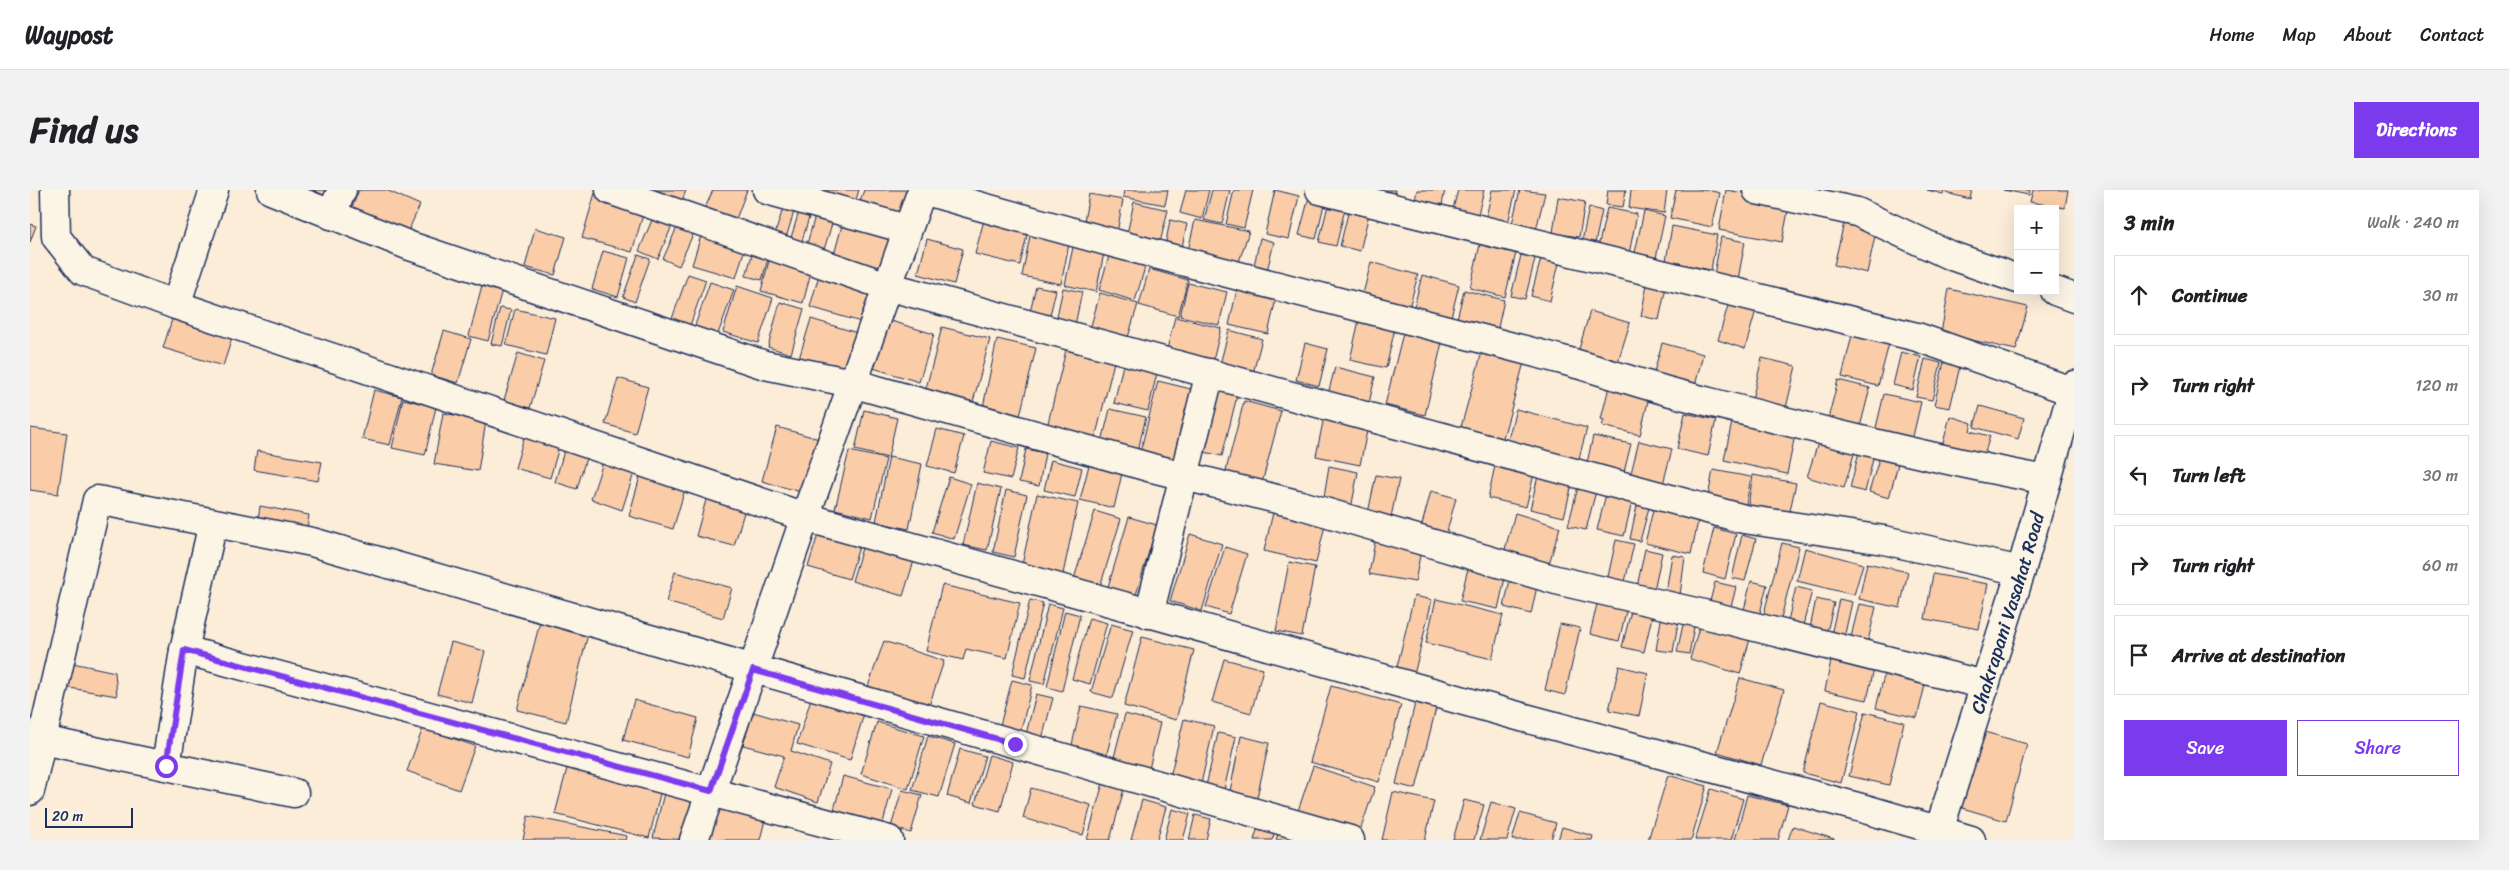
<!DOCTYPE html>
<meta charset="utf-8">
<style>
:root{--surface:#fff;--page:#f2f2f2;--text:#202124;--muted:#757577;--line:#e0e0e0;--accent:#7c3aed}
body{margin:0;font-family:Sriracha,sans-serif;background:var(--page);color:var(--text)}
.controls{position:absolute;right:15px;top:15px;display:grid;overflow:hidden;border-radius:0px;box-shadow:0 5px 20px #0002}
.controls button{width:45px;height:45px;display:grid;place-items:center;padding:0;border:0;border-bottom:1px solid var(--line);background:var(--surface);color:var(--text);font:25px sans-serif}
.scale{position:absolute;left:15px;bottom:12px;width:88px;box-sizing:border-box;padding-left:5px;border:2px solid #1b2f5e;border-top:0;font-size:14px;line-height:18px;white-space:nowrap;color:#1b2f5e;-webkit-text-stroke:4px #fcf5e5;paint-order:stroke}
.stop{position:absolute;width:15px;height:15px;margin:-11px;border:4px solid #7c3aed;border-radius:50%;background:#fff}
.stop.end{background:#7c3aed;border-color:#fff;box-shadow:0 1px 5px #0008}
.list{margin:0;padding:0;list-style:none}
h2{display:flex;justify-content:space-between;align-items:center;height:65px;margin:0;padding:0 20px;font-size:21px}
h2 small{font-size:16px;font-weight:400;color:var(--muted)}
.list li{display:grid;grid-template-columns:32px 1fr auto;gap:15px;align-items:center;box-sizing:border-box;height:80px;margin:0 10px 10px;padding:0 10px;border:1px solid var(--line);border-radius:0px}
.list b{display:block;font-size:19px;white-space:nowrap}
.list em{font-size:16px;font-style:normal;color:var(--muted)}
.actions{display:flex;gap:10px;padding:15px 20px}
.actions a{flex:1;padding:11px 0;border:1px solid var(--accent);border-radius:0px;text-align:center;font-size:18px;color:var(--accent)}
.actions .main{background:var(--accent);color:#fff}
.icon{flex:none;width:28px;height:28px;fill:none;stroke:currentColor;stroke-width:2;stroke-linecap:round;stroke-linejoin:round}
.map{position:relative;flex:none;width:2044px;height:650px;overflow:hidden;border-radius:0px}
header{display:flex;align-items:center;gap:30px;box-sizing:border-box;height:70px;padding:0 25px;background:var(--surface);border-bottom:1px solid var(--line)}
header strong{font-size:24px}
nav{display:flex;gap:28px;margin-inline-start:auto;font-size:18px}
.intro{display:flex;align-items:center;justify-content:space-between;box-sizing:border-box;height:120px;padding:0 30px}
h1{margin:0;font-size:35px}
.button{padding:12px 22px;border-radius:0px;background:var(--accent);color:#fff;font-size:18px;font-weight:700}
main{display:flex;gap:30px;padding:0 30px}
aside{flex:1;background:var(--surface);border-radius:0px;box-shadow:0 5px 20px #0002}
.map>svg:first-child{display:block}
.building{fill:#facda8;stroke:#1b2f5e}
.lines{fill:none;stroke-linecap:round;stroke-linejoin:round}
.minor-casing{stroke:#1b2f5e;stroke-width:31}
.minor{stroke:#fcf5e5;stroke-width:28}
.route{stroke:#7c3aed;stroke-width:6}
.labels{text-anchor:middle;stroke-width:4.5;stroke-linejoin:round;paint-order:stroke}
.street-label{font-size:19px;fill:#1b2f5e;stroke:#fcf5e5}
</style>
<header>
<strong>Waypost</strong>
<nav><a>Home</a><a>Map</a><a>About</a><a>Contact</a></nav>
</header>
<div class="intro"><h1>Find us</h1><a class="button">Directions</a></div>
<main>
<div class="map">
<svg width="2044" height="650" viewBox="0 0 2044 650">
<rect width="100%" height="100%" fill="#fcedd9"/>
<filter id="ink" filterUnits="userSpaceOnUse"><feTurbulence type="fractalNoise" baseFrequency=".02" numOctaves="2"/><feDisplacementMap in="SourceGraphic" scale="10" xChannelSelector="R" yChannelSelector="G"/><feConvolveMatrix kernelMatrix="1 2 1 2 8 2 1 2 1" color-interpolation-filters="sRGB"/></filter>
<g filter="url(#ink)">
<path class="building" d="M283,0H306L302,9Z
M329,0H356L390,15L376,46L320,22Z
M612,0H656L650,17Z
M683,0H717L703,37L672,25Z
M786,0H829L825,13Z
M834,0H878L868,27L829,14Z
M1094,0H1138L1135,15L1093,7Z
M1156,0H1179L1172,29L1150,23Z
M1182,0H1200L1192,34L1174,30Z
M1204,0H1223L1214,38L1196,34Z
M1245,0L1269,6L1259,49L1235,44Z
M1341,0H1365L1364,6Z
M1387,0H1415L1410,25L1383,20Z
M1428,0H1454L1446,32L1421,26Z
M1462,0H1486L1478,33L1456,28Z
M1490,0L1515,3L1505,44L1481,38Z
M1578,0H1596L1593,17L1576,15Z
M1601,0H1637L1634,23L1599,18Z
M1646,0H1677L1690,3L1682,37L1640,28Z
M1696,0L1760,11L1752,52L1689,40Z
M1897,0H1914L1913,4Z
M1916,0H1942L1940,9L1916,3Z
M1973,0H2000L1999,5Z
M2003,0H2038L2035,18L2000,12Z
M565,3L615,18L602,62L552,48Z
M1059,4L1093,10L1086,48L1052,42Z
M1279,7L1295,10L1286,49L1269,45Z
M1300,7L1317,11L1306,56L1289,52Z
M1528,7L1555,12L1549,47L1523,43Z
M1321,11L1341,16L1330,61L1310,56Z
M755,12L766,15L756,48L745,44Z
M1104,12L1138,20L1129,57L1096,49Z
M1559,17L1572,21L1564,58L1551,56Z
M627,18L646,26L628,69L609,61Z
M770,18L781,21L771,54L760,51Z
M1577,18L1607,24L1598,69L1567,62Z
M787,19L805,24L792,66L775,61Z
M1614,21L1635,26L1624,77L1603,72Z
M955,26L999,37L990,75L945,64Z
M651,28L667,35L649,76L633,69Z
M814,28L865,41L853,86L802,72Z
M1140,30L1157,34L1150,66L1134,62Z
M1165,30L1219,41L1207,78L1157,65Z
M1814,33L1846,41L1837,83L1804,75Z
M0,34L6,36L0,52Z
M1642,36L1687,45L1681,80L1636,71Z
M505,38L536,47L525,85L495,77Z
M673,39L717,51L706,88L662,75Z
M1000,46L1039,54L1031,94L992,86Z
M1691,47L1715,52L1707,95L1683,90Z
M1230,48L1244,52L1235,89L1222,85Z
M897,49L933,59L924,94L888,84Z
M1451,50L1487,59L1475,107L1440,98Z
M725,54L741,58L732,90L716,86Z
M1043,57L1074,63L1066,102L1035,95Z
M573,61L599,68L588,107L562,99Z
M1492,61L1506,65L1495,109L1481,106Z
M1513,61L1531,65L1520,111L1501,106Z
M1080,63L1116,74L1105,111L1069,100Z
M608,65L620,69L605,112L593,107Z
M740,67L782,78L773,113L731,101Z
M1341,72L1388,85L1377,125L1331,112Z
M791,78L843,94L831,132L780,117Z
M1119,79L1158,90L1148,126L1109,115Z
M658,84L676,90L657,144L639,137Z
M1392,85L1429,95L1419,135L1382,125Z
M453,91L473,96L458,151L439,146Z
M680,92L704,100L684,155L661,147Z
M1158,93L1197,102L1189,135L1150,126Z
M1617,94L1636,97L1629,130L1611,126Z
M1208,95L1247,104L1238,144L1199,135Z
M707,96L743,108L728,153L693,142Z
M1006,96L1026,100L1018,134L998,130Z
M1033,98L1052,102L1045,135L1026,131Z
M1919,99L1998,117L1986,160L1911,143Z
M1434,100L1474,110L1467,142L1426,133Z
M1070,103L1108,114L1096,154L1059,143Z
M750,112L774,119L761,164L738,157Z
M1699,112L1726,120L1715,159L1688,150Z
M470,118L481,120L472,156L461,154Z
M485,119L525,128L516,165L476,155Z
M1560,121L1600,133L1586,178L1547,166Z
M143,126L203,145L193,176L133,158Z
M1145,127L1191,138L1181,179L1135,167Z
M781,129L831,144L816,180L767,175Z
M854,129L904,144L889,192L840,177Z
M1329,130L1365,138L1356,178L1320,170Z
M912,137L960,149L940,223L893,210Z
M1374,139L1413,148L1395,225L1355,215Z
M1199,140L1232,149L1221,191L1188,182Z
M414,141L441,149L428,193L401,185Z
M1822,145L1859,154L1848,196L1812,187Z
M967,149L1006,158L989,230L952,222Z
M1275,153L1298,159L1289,196L1266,190Z
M1632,153L1673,164L1663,204L1621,193Z
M1453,158L1495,169L1473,248L1431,237Z
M1036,160L1084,172L1064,253L1016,241Z
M1871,162L1891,167L1883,200L1863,195Z
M488,163L514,171L500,218L474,210Z
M1732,168L1766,176L1755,222L1721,214Z
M1895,169L1911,173L1902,210L1886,207Z
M1914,172L1930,176L1920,218L1904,215Z
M1093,175L1127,183L1118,221L1084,213Z
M1305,177L1345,187L1337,222L1296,212Z
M588,188L618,197L605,243L575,234Z
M1808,190L1840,198L1829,241L1797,233Z
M1128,191L1169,201L1148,274L1110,263Z
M1580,193L1620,203L1610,245L1572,236L1574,230L1571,229Z
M1176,198L1207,206L1192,266L1161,259Z
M344,200L372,207L360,255L332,249Z
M1854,204L1891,212L1881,255L1844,246Z
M373,209L406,217L395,265L362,258Z
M1214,211L1251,221L1232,293L1195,284Z
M1950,216L1994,228L1988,249L1944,237Z
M1080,219L1116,227L1107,264L1071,256Z
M1486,219L1557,238L1548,272L1477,253Z
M834,220L867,228L858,268L825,260Z
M413,223L456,231L448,281L404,274Z
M1655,223L1686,230L1678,266L1647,259Z
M1920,226L1942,233L1940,241L1960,246L1952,272L1910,265Z
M1294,227L1338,236L1330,275L1286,266Z
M1702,232L1765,245L1757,284L1694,270Z
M747,237L793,250L778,304L732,291Z
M0,238L37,243L28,304L0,300Z
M907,239L934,246L924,283L897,276Z
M1563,246L1601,254L1594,282L1557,273Z
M494,247L529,257L520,288L485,278Z
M1789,250L1825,261L1814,298L1777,287Z
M961,251L989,258L981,289L953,283Z
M1609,251L1642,259L1632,298L1599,291Z
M536,254L558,261L547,299L525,292Z
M996,259L1015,263L1009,296L989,292Z
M227,261L292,272L288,291L224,280Z
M819,261L856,269L842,328L805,319Z
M1829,262L1844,265L1835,302L1820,298Z
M859,267L892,274L879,339L846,332Z
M1849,269L1868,274L1859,308L1839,302Z
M1021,270L1052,278L1045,307L1014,300Z
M1060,271L1093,279L1084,318L1050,310Z
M1466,271L1505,280L1496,317L1458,308Z
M573,272L604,283L592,320L561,309Z
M1299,276L1328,282L1320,324L1292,319Z
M1510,278L1544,286L1534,327L1500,319Z
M1683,280L1721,287L1715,320L1677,313Z
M611,283L656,296L643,339L599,326Z
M1346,285L1369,289L1361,327L1338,323Z
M1723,285L1766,293L1758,330L1717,321Z
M919,287L941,294L924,349L902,342Z
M947,293L971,299L957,360L933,355Z
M1549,293L1567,297L1556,340L1538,336Z
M679,299L718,309L704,356L666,346Z
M976,300L997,305L984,367L963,362Z
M1577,300L1603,307L1594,346L1567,340Z
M1401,301L1426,308L1415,349L1390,342Z
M1007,304L1048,313L1033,384L992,375Z
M1608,311L1620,314L1610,351L1600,349Z
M1625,312L1670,322L1661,364L1615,353Z
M1245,314L1297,327L1286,373L1234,361Z
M230,316L279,325L276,345L227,336Z
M1065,321L1091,329L1069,400L1043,392Z
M1485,323L1530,337L1518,377L1474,363Z
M1099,327L1127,335L1105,408L1077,400Z
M791,335L832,347L819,389L778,377Z
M1684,338L1706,344L1695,389L1673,383Z
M1160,344L1192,354L1172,421L1140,411Z
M836,345L887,361L873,406L822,391Z
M1712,345L1726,349L1715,391L1702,388Z
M1346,346L1392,355L1385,392L1339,384Z
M1586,350L1604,354L1593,400L1576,396Z
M1752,353L1769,357L1750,432L1733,427Z
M1195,357L1217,364L1199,424L1176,417Z
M1775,358L1833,374L1824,405L1767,391Z
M1615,359L1632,363L1624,400L1607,397Z
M1642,365L1655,367L1650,405L1636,402Z
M1440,370L1477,379L1468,419L1430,411Z
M1259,372L1285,377L1272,446L1246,441Z
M1837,373L1878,382L1870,418L1829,409Z
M1482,380L1509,387L1501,424L1474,417Z
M645,382L702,398L693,428L636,412Z
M1903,384L1958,394L1949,439L1895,429Z
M1721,391L1737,395L1728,431L1712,428Z
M1685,392L1706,397L1698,429L1677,423Z
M912,395L990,413L977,468L936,459L933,470L896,461Z
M1766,397L1782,401L1772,439L1757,435Z
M1384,406L1402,410L1384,485L1366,481Z
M1406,409L1473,425L1462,469L1396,453Z
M1786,409L1804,413L1796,446L1779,443Z
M1809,409L1822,412L1814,448L1801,445Z
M1000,410L1013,413L995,488L982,485Z
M1568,410L1597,417L1589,451L1560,444Z
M1018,414L1033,418L1014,494L1000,491Z
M1829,414L1846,417L1837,455L1820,451Z
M1602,417L1623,422L1614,462L1592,457Z
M1035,421L1050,425L1032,501L1017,497Z
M1632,424L1649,427L1643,462L1626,460Z
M1059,428L1077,433L1060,494L1042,489Z
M1654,430L1665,432L1659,464L1647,462Z
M510,432L558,444L536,532L487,520Z
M1081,434L1103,440L1083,508L1061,502Z
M1530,434L1550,438L1535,505L1515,500Z
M1670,434L1720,449L1710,484L1660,469Z
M1112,447L1164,460L1146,530L1094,516Z
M854,451L914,471L896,525L835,505Z
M421,452L455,461L442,513L407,504Z
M1802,465L1845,474L1837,510L1795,501Z
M1194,469L1233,479L1221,523L1182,512Z
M38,472L85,482L87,506L34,497Z
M1589,476L1618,483L1609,526L1579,520Z
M1856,478L1897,487L1887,528L1846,518Z
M1710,488L1754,500L1731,575L1687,562Z
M982,490L1002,495L989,548L968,543Z
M1301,496L1371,515L1349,592L1280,572Z
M783,502L836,517L820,570L767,554Z
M1006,504L1023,508L1012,549L996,544Z
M604,510L668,528L658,567L593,550Z
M1791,511L1830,521L1811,593L1773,583Z
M1385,513L1406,518L1386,599L1366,594Z
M1051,516L1087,524L1076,567L1041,559Z
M723,522L768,535L761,561L800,574L788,612L744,597L754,566L713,555Z
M1835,522L1874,532L1859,595L1819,586Z
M1095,524L1130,533L1118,583L1082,575Z
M1154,529L1184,536L1171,594L1140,587Z
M847,532L894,546L878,599L831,584Z
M393,538L445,556L429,600L377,581Z
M1951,541L1997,554L1976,631L1929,617Z
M1188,543L1206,547L1194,600L1176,596Z
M898,546L925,554L909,607L882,600Z
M1211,546L1239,553L1226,612L1199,606Z
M930,559L955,566L941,613L917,606Z
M959,565L983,572L970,621L945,614Z
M540,567L633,592L619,648L525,624Z
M1283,576L1345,597L1327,650L1265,630Z
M1638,585L1677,596L1661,650H1618Z
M813,586L862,599L850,644L801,631Z
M637,591L672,599L659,650L623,648Z
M1073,593L1094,599L1080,650H1057Z
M1001,598L1061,615L1053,645L993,628Z
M1681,599L1713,609L1701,650H1665Z
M872,600L892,605L881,643L861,637Z
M1363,602L1404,611L1395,650H1352Z
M1717,605L1758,615L1748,650H1705Z
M1112,610L1136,617L1127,650H1101Z
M1434,610L1454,615L1444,650H1423Z
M1461,612L1486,619L1477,650H1450Z
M689,613L736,626L730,650H678Z
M1142,619L1160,624L1153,650H1134Z
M1490,623L1526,633L1521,650H1482Z
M1165,625L1181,629L1176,650H1159Z
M498,626L597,646L596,650H493Z
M1763,636L1804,649V650H1758Z
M1532,637L1563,646L1562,650H1528Z
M1227,640L1244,645L1242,650H1224Z
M1249,641L1263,645L1261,650H1246Z"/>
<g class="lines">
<defs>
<g id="minor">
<path d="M25,0L26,47L53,81L146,115L775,327L1495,528L1835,619L1941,650"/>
<path d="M241,0L380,56L735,175L822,193L1122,278L1271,315L1526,390L1678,425L1955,495"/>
<path d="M580,0L857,96L1714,329L1854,350L1991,381"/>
<path d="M737,0L876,39"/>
<path d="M893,0C1106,62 1322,114 1536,171C1573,181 1610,194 1648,204C1770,235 1892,267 2017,290"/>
<path d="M1290,0L1887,147L2044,202"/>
<path d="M1727,0L1827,22L1919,65L1988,89"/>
<path d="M301,25L312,0"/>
<path d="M2025,101L2044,108"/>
<path d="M146,115L184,0"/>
<path d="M1119,424L1180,183"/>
<path d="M154,460L859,650"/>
<path d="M12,550L264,603"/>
<path d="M136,576L154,460L183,333"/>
<path d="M0,601L67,310L282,352L1320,650"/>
<path d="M664,650L775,327L892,0"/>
<path id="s1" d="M1906,650L1991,381L2044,195"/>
</g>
</defs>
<use href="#minor" class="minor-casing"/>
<use href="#minor" class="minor"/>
</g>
</g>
<g class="lines" filter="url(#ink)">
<path class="route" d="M136,576L154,460L681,601L723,480L985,554"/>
</g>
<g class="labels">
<g class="street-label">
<text dy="7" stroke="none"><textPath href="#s1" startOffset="238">Chakrapani Vasahat Road</textPath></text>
</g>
</g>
</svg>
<div class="controls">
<button>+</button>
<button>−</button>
</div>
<div class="scale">20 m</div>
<div class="stop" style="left:136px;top:576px"></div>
<div class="stop end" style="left:985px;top:554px"></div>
</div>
<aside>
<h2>3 min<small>Walk · 240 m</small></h2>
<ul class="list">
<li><svg class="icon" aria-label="ahead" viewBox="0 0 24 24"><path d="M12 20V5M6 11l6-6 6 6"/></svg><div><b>Continue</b></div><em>30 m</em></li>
<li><svg class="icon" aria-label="right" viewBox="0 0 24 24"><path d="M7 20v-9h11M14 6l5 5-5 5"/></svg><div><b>Turn right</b></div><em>120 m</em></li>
<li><svg class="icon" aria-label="left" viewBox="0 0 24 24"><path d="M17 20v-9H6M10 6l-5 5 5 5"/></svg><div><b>Turn left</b></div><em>30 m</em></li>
<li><svg class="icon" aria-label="right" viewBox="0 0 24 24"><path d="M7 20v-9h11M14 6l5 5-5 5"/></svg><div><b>Turn right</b></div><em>60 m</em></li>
<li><svg class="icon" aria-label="arrive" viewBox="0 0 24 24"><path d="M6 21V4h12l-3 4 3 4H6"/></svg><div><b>Arrive at destination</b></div></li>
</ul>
<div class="actions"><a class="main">Save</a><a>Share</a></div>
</aside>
</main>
